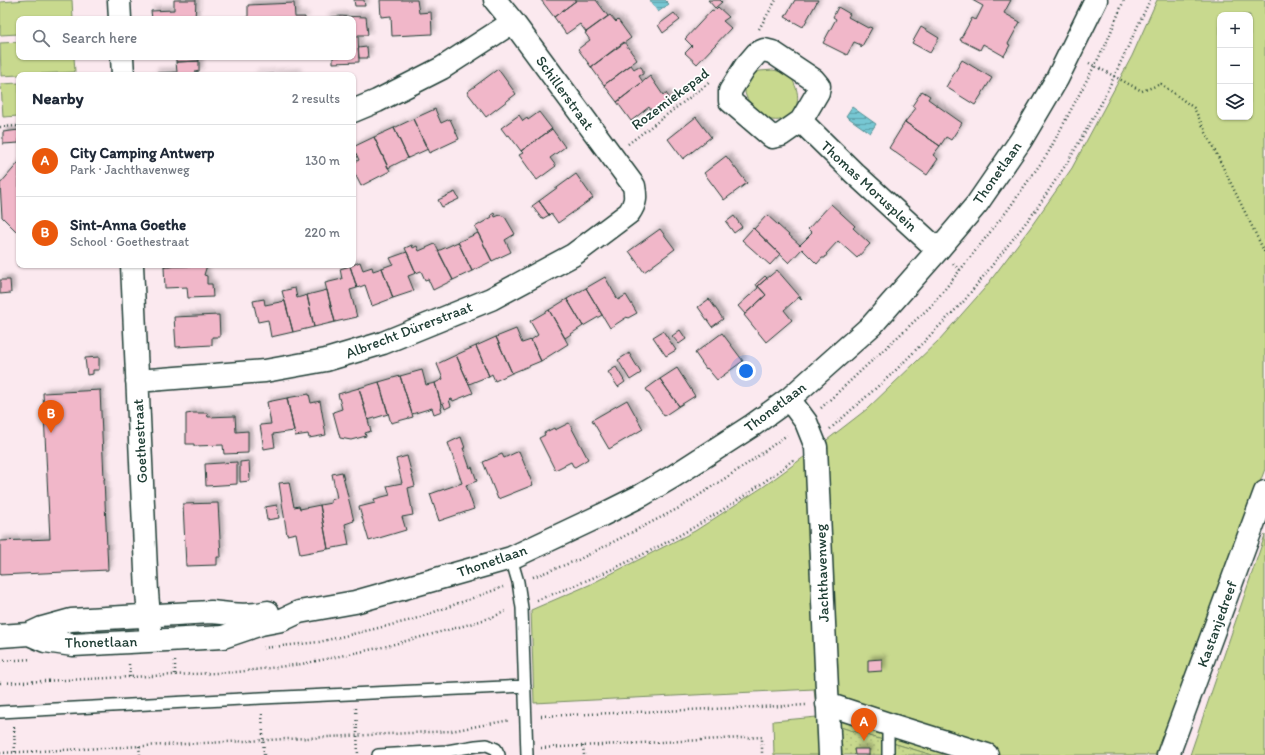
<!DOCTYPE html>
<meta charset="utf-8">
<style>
:root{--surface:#fff;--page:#f2f2f3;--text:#1f2937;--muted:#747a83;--line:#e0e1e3;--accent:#ea580c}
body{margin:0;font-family:Itim,sans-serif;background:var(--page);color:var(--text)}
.controls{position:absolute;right:12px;top:12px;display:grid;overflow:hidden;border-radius:8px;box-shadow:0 1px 3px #0004}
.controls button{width:36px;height:36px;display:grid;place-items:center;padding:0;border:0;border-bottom:1px solid var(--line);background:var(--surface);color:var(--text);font:20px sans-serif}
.you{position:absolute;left:746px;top:371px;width:14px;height:14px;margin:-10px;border:3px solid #fff;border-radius:50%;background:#1a73e8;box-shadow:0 0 0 6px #1a73e833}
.badge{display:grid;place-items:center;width:26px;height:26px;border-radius:50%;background:var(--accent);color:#fff;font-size:13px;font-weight:700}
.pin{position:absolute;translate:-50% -33px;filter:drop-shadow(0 1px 2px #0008)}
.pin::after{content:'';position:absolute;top:21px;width:14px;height:12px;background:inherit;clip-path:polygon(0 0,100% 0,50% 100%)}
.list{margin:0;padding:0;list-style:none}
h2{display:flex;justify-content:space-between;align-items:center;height:52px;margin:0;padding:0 16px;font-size:17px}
h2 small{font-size:13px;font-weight:400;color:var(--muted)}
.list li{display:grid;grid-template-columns:26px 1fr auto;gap:12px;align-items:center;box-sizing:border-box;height:72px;padding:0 16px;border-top:1px solid var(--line)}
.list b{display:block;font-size:15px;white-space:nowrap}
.list p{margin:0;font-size:13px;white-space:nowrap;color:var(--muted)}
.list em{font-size:13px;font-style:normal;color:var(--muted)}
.icon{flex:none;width:22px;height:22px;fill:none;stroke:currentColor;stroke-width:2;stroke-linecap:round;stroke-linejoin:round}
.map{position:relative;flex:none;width:1265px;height:755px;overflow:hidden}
.search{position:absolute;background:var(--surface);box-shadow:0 1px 3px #0004;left:16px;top:16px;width:340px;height:44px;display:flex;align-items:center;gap:10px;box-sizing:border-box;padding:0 14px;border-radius:8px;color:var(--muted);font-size:15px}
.panel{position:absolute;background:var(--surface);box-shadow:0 1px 3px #0004;left:16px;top:72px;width:340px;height:196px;border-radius:8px}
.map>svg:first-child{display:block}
.grass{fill:#c8d98e;stroke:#748b61;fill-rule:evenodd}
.park{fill:url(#park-dots);stroke:#748b61}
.water{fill:url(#water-rules);stroke:#549093}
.building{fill:#f1b7c9;stroke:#1f3d34;filter:url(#shadow)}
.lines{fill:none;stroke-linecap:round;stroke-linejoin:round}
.service-casing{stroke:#1f3d34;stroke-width:14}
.minor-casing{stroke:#1f3d34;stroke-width:25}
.path{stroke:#1f3d34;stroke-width:2.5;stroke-dasharray:1 3;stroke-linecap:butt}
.service{stroke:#fff;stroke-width:11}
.minor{stroke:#fff;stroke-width:22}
.labels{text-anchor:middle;stroke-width:3.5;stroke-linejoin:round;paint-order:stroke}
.street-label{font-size:15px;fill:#1f3d34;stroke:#fff}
</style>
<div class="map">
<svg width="1265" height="755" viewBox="0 0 1265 755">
<defs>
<pattern id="park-dots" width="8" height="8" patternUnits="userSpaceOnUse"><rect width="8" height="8" fill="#c8d98e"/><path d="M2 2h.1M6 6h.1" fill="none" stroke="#abbb7b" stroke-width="1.8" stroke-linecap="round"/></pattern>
<pattern id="water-rules" width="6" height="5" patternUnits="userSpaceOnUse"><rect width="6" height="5" fill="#77c7d3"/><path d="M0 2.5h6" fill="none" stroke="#61a3ac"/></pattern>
<filter id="shadow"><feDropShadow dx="3.5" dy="-3.5" stdDeviation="2" flood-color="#0004"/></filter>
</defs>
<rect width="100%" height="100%" fill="#fbe9ef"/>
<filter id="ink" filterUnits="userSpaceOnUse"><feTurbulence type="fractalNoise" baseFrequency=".025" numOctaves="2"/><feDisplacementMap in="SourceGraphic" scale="8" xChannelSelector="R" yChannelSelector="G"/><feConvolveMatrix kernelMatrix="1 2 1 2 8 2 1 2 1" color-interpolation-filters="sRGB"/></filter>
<g filter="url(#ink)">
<path class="grass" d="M27,0H72L73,19H19V34L0,35V2Z
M1157,0H1265V469L1156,755H932L840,727L818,718L819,755H774L773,721L817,717L814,689L534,703L531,610L589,585L695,531L763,487L823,443L867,409L939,340L984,289L1030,228L1072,168L1132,56ZM1220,15H1250V117H1220Z
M19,42V57H74L75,72L1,76L0,43Z
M773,70C787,73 791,74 796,88C802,105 791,123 772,120C762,118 746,102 745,92C745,85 749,80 751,74L760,71Z
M19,83V116L3,117L1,84Z
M1265,535V755H1190Z"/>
<path class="park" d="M840,727L932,755H842Z"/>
<path class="water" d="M650,0H665L669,4L658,12Z
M852,107L876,124L870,133L846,116Z"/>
<path class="building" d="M174,0H196L195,19H152L151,11L174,10Z
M354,0H364L365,6H355Z
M380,0H417L419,13L431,12L432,34L392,36L391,16L381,17Z
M541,0H577L554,17Z
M577,0H596L608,16L586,32L580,24L566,34L554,17Z
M708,0H720L722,2L715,8Z
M795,0H818L803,27L785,17Z
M972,0H1011L1004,13L1020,22L1008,44L1010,45L1004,56L983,44L980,50L960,40L972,18L976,20L983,6Z
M294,3L295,17H305V19H248V5Z
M718,7L729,17L723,21L731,28L697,64L685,53L692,46L685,39L712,10L714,11Z
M838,7L850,14L848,17L868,28L869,27L872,28L861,48V45L854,42L847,55L823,43L836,19L833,17Z
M674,13L680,20L663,33L658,25Z
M610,15L616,22L618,20L631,38L591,67L578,49L590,40L585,33Z
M340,16L366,17L368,35H358L359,62L333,63V57H353V19H325V18Z
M921,27L939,38L930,53L912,43Z
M624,42L637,60L604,85L591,67Z
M367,47L368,58H359L358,48Z
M176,57H199V61L176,62Z
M962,60L992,78L975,105L946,87Z
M199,61V71L195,72V75H154V73L177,72L176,62Z
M631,65L634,69L637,67H641L643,70V74L639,76L643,82L617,102L604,85Z
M498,69L516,94L486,117L467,92Z
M297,73V75H253Z
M650,76L663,95L666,93L672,102L654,115L649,107L631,121L617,102Z
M922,91L930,96L928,99L962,123L951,140L946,137L940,146L905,122L916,108L912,106Z
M435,109L441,123L450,119L459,139L429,153L413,119Z
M539,112L552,129L521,151L509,135L507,136L501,128L519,115L523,121L527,118L528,120Z
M696,117L711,137L683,159L668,139Z
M413,119L428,149L408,158L394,128Z
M905,122L940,146L933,155L938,159L927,175L889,148Z
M394,128L408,158L388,168L374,137Z
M552,129L565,147L550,158L556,166L537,180L519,155L523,153L521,151Z
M19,130V143L3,144V132Z
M374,137L390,171L361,186L353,170V163L359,160L353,147Z
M726,156L747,183L724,200L704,173Z
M19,162V234L2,217L0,184Z
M576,174L593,198L558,223L551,213L549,215L539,201Z
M455,192L459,199L442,207L438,200Z
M539,201L549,215L542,219L532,206Z
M831,204L855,226L853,228L870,244L857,258L838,241L826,254H827L825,258H822L817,264L802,249L789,263L754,229L767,215L800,245L812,233L808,229Z
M494,213L495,217L500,215L505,217L515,234L505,240L511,252L492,261L475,227L492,217L491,215Z
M734,216L742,227L734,233L726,222Z
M753,228L780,254L770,265L742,240Z
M660,229L675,249L644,272L629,251Z
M478,233L492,261L472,271L458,242Z
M458,242L472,271L453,280L438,251Z
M435,244L453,280L433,290L428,279L425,280L421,271L416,273L405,248L412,245L413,248L417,246L419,251Z
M18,247H19V265L28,266H18Z
M407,252L416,273L408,276L414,291L393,298L382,268L393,264L390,258Z
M360,262L363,270L372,267L373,271L382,268L393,298L372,306L365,285L357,288L350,266Z
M164,265H202L164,267Z
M207,265L204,275L207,276V284H212L213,297L188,298L187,287L165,288L164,267Z
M350,266L357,288L350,290L357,317L335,322L325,283L342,279L340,269Z
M777,270L802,299L801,300L799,297L784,310L792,320L766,342L744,315L766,295L758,286Z
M765,276L767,278L758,286L766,295L745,314L738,306L758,288L756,284Z
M605,277L618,300L626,295L637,313L628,318L627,317L610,328L586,288Z
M0,280H10L11,293L0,294Z
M295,288L297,298L307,295L314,327L293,332L282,291Z
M586,288L602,315L583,326L567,299Z
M327,290L335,322L314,327L307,295Z
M264,299L265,305L285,301L293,332L271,337L268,320L258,322L253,301Z
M567,299L583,326L565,338L549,310Z
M709,299L723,319L712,327L698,307Z
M549,310L568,344L541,361L531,340L538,335L530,321Z
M219,315L220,337H212V345L176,347L174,317Z
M516,329L522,343L531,340L541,361L512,373L496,337Z
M680,330L686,339L679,344L672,336Z
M663,331L676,350L666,356L653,337Z
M722,333L743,361L717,380L707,368L706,369L695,353Z
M496,337L512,373L495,381L492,374L489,376L476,346Z
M476,346L489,376L469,384L456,355Z
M629,353L641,373L630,380L618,360Z
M456,355L473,393L453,401L452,399L449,400L451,406L445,409L443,403L441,404L435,383L443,379L437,364Z
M99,357V370H93V374L87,375L85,358Z
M616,367L625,382L618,387L608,372Z
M677,368L695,396L679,406L660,379Z
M422,370L426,385L435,383L442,407L441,408L442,411L434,414L432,408L412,414L400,376Z
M400,376L413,417L391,423L379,382Z
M660,379L679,406L664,416L646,389Z
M379,382L388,414L368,420L359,388Z
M359,388L371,431L365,433L366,436L351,440L340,438L333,412L342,409L338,394Z
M101,390L100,391L104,478L105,479H104L108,570L0,575V541L50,539L43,393Z
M309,394L311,403L320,401L326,435L309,438L308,434L295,436L287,398Z
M287,398L294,431L273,434L275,447L264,449L260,425L271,424L267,402Z
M627,400L643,429L609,449L592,420Z
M193,413H207L208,417L235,416L236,432L248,431V453L224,454L223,445L194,446V444H186V414Z
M569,423L588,459L575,467L573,466L571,462L555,470L539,438L545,435L544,433L554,428L555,430Z
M461,437L465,448H463L470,468L472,467L477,481L466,485L474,509L439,521L430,494L462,483L448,443Z
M519,451L533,485L498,499L483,462L502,454L504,458Z
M407,456L415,486L408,488L413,515L402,517L406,530L369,541L359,507L375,503L374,499L390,495L387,486L402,483L396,459Z
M249,461L250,481L240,482V462Z
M237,462V484L206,486L205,464Z
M342,472L354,521L345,524L349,545L328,549L320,505L331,503V500L337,498L332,474Z
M289,482L294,507L299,506L300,509L320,505L328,549L300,554L296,533L287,535L279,483Z
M218,503L221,557H217V565L186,566L183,504Z
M277,505L279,518L267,520L265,507Z
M882,659V671L868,672V660Z
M854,749H869V755H855Z"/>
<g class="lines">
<defs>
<path id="service" d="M511,558L518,582L522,608L527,755
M0,712L261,698L525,686
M888,724V755
M378,755L447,751L476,746L487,745L496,749L499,755"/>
<path id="minor" d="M119,0L120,19
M122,57L123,75
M353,111L377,101L442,68L513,22
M801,121L781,135L772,137L730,101V91L745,67L757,53L764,50L772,52L814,80L819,86L818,92L801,121L854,173L938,250
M132,265L147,592L151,641
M137,381L265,371L326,360L383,343L491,299L573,255L629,213C636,203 636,197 634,186L513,22L495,0
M789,399L806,422L816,447L830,755
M29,634L45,641L73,645L223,637L261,624L282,620L299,612L355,602L511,558L602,515L642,495L674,476L753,425L789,399L872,325L938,250L977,204L1021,140L1057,79L1096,0
M0,636L29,634L42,628L71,620L211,612C230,614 249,617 268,612
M827,704L888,724L987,755
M1168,755L1265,492"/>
</defs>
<use href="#service" class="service-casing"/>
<use href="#minor" class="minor-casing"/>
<path class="path" d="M759,29L776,0
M1089,63L1142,91L1161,84L1194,108L1265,253
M0,127L19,126
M628,144L710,82
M953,264L960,270
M821,408L933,304L1007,211L1048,153L1106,44L1124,0
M830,429L894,372L964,301L1035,211L1069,160L1102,102L1150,0
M533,577L578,560L681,507L747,464L787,435
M537,600C627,567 720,519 794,459
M263,648L319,642L412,620L503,587
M0,661L32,659
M175,661V675
M129,664L130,677
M0,683L237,672L302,664L383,647L463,626L493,617L506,611
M356,708L358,755
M262,714L264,755
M541,716L807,705
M14,727L15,755
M139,746L140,755
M583,746L584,755
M541,748L762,737V755
M0,753L451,731L510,720"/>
<use href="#service" class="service"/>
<use href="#minor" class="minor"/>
</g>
</g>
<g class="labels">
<g class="street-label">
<text transform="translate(565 93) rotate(54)" y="5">Schillerstraat</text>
<text transform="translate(670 99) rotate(-37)" y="5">Rozemiekepad</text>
<text transform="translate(997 173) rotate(-55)" y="5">Thonetlaan</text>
<text transform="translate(869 186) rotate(43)" y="5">Thomas Morusplein</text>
<text transform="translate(409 330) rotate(-21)" y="5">Albrecht Dürerstraat</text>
<text transform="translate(775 407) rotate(-37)" y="5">Thonetlaan</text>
<text transform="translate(140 441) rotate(-93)" y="5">Goethestraat</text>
<text transform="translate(492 561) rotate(-19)" y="5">Thonetlaan</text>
<text transform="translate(822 573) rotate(-92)" y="5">Jachthavenweg</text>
<text transform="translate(1217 624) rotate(-70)" y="5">Kastanjedreef</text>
<text transform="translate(101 642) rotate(-1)" y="5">Thonetlaan</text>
</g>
</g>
</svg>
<div class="controls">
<button>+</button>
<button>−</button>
<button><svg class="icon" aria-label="layers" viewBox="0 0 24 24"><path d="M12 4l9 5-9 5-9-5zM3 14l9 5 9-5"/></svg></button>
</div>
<div class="you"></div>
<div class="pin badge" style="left:864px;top:741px">A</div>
<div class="pin badge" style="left:51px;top:433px">B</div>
<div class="search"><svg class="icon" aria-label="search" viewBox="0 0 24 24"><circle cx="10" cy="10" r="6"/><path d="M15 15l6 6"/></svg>Search here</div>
<section class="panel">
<h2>Nearby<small>2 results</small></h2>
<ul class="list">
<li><span class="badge">A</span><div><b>City Camping Antwerp</b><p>Park · Jachthavenweg</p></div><em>130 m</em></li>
<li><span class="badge">B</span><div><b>Sint-Anna Goethe</b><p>School · Goethestraat</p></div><em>220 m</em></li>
</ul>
</section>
</div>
